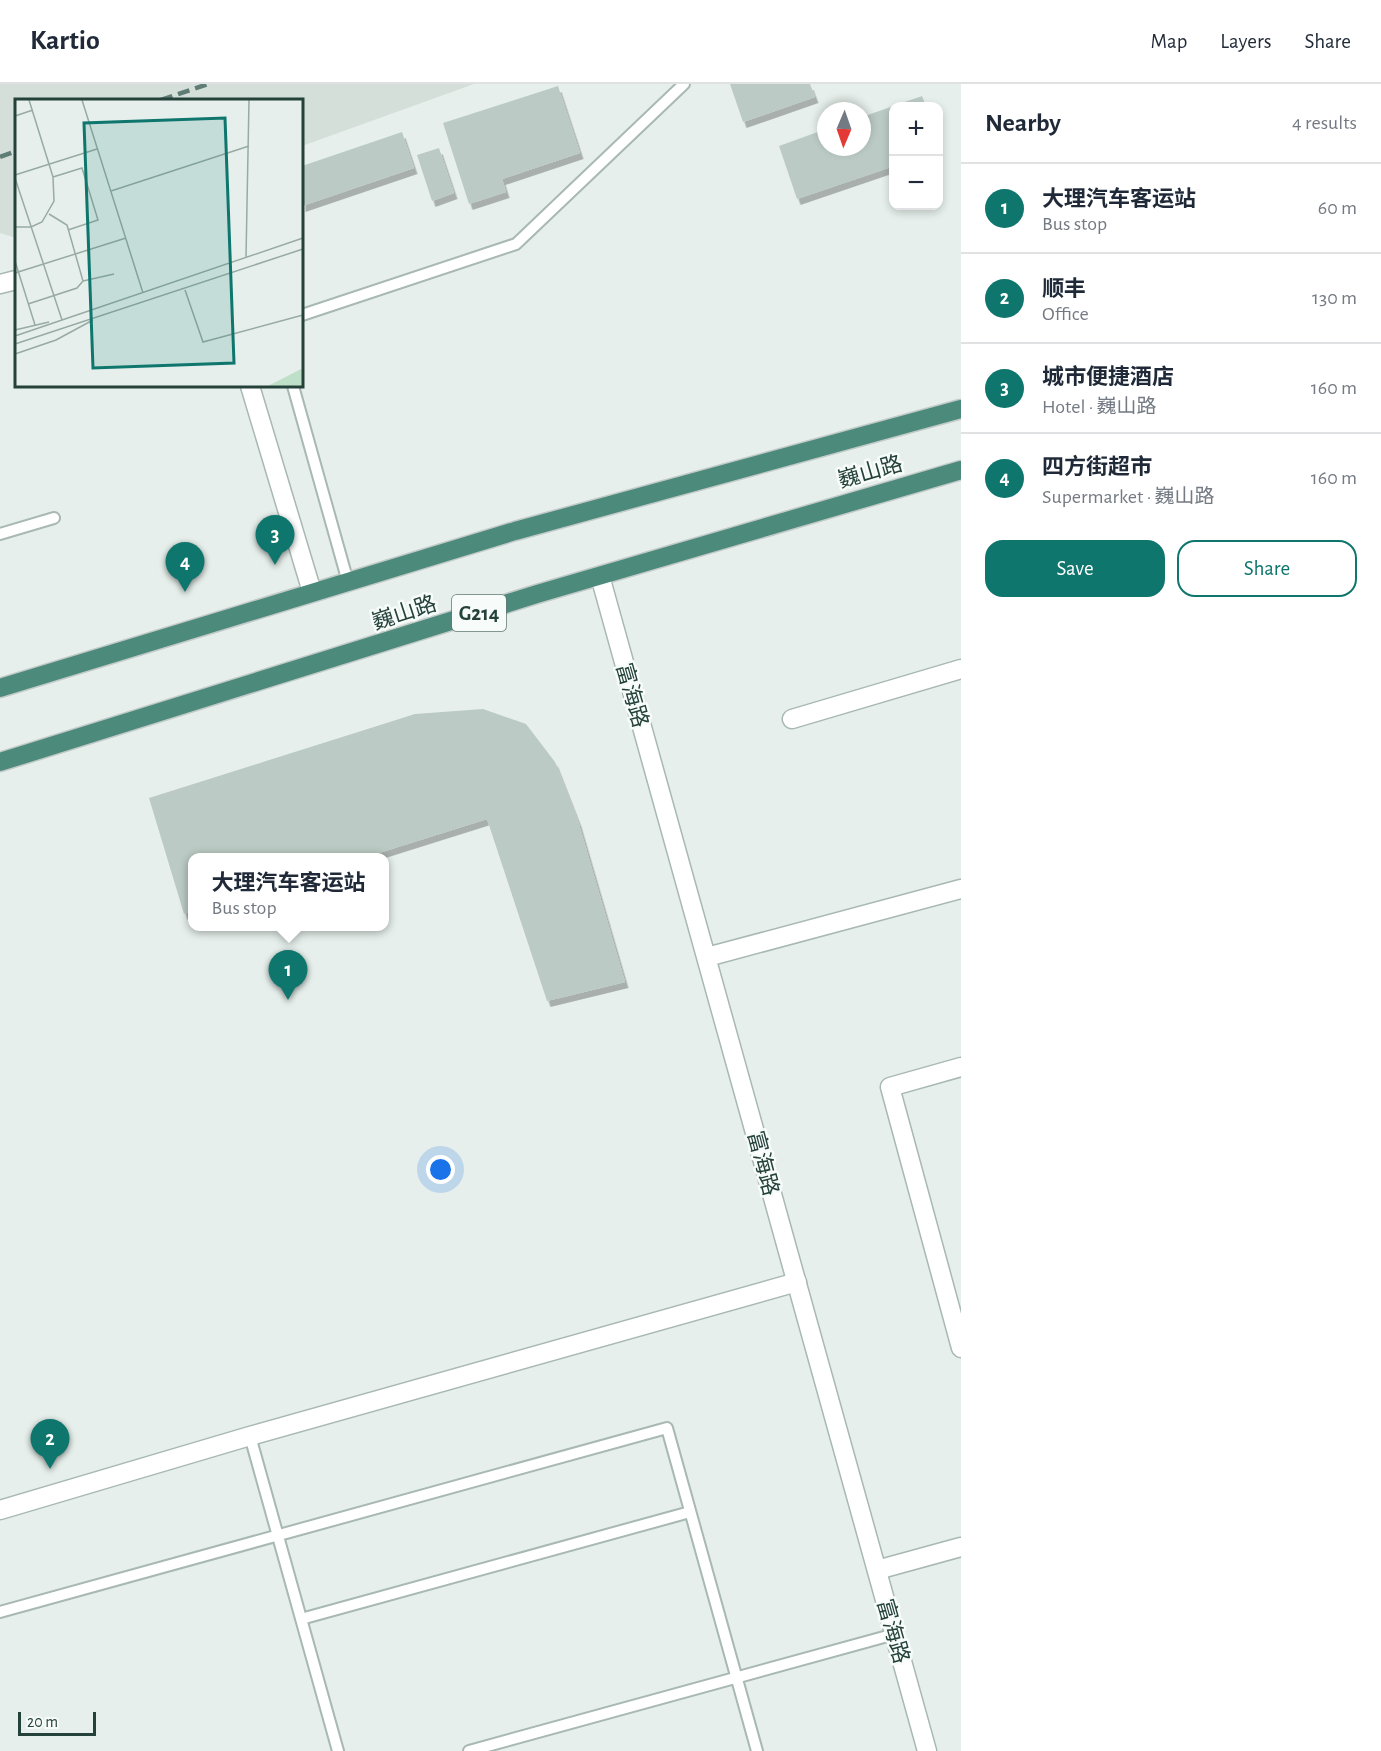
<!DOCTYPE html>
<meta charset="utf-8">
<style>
:root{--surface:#fff;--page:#f2f2f3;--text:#1f2937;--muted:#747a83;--line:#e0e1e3;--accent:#0f766e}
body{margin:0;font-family:"Alegreya Sans","Noto Sans SC",sans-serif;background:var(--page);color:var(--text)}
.controls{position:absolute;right:18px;top:18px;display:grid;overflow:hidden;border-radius:12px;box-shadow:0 3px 9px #0003}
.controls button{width:54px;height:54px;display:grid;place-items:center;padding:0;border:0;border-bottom:2px solid var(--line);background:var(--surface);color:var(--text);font:30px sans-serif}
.compass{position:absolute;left:817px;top:18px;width:54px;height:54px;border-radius:50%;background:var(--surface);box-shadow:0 3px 9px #0003;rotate:182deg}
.scale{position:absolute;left:18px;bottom:15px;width:78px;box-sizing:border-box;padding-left:6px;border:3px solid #24423a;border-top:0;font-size:16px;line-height:21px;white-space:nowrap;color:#24423a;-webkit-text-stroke:4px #f7fbf9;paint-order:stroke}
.you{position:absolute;left:441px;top:1086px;width:21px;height:21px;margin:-15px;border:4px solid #fff;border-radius:50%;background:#1a73e8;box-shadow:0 0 0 9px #1a73e833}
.badge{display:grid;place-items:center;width:39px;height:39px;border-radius:50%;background:var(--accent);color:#fff;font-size:20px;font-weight:700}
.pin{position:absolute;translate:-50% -50px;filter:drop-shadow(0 2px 3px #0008)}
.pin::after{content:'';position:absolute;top:32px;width:21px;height:18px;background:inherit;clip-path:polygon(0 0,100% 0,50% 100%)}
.popup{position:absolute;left:188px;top:769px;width:201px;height:78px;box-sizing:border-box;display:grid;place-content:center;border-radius:12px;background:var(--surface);filter:drop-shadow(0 2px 4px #0005);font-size:20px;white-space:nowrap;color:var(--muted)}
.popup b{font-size:22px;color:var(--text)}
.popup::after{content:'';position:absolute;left:50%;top:100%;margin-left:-12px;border:12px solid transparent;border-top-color:var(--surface)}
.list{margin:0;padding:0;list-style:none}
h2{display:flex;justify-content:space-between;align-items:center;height:78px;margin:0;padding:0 24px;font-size:26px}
h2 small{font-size:20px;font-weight:400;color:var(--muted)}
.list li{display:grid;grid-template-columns:39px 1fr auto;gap:18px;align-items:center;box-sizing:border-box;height:90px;padding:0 24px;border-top:2px solid var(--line)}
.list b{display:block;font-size:22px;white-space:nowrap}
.list p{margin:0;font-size:20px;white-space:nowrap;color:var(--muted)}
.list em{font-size:20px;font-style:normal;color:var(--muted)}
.actions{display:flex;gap:12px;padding:18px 24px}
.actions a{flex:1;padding:14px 0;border:2px solid var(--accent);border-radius:18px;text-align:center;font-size:21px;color:var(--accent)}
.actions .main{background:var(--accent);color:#fff}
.map{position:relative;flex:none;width:961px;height:1667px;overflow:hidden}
header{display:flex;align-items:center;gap:36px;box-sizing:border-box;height:84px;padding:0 30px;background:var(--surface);border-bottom:2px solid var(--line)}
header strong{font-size:28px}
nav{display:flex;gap:33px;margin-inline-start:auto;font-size:21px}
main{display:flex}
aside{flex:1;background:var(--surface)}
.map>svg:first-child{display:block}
.built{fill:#d4dfda}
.building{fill:#bbcac4;filter:url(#shadow)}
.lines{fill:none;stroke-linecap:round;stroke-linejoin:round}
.service-casing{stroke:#a8b8b2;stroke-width:14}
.minor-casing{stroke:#a8b8b2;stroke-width:21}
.tertiary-casing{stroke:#a8b8b2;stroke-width:21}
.trunk-casing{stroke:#c2cac8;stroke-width:21}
.service{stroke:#fff;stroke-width:10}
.minor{stroke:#fff;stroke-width:18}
.tertiary{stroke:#fff;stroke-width:18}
.trunk{stroke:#4c8a7c;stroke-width:18}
.rail{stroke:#5f7d75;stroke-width:4.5;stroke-dasharray:12 6;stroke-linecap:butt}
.labels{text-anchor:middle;stroke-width:5;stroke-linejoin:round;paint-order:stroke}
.shield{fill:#f7fbf9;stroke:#637a73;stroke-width:1.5}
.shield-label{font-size:21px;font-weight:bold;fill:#24423a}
.street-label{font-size:22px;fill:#24423a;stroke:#f7fbf9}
.inset-road{fill:none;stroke:#98aaa4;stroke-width:1.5}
.view{fill:#0f766e;fill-opacity:0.15;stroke:#0f766e;stroke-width:3}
.inset-edge{fill:none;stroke:#24423a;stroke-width:3}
</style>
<header>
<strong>Kartio</strong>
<nav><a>Map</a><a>Layers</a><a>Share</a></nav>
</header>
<main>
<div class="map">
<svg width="961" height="1667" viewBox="0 0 961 1667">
<defs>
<filter id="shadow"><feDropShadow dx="3.5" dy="6" stdDeviation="0" flood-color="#0004"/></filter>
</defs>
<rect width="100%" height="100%" fill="#e6efeb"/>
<path class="built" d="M0,0H474L302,62V16H16V154L0,149Z"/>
<path class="building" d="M730,0H810L815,13L743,38Z
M558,2L580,69L502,95L506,108L469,120L443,39Z
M922,12L926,22H894V82L797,115L779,62L826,45V63H862V33Z
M402,48L414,84L302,122V82Z
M439,64L454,109L432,117L417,71Z
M483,625L526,640L555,678L578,737L625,898L547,917L487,735L363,774H192V827L184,830L149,714L415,630Z"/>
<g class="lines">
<defs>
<path id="service" d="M302,231L516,160L684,0
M293,302L348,498
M0,450L54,434
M250,1352L338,1667
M0,1528L667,1344L757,1667
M301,1535L690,1428
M469,1667L895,1550"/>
<path id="minor" d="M0,200L16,196
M250,302L312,508
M792,635L961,585
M707,873L961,805
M961,983L890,1003L961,1264
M0,1426L250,1352L797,1198
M877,1486L961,1463"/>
<path id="tertiary" d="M600,492L927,1667"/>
<path id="trunk" d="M0,604L515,447L961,325
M0,678L537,510L961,386"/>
</defs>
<use href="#service" class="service-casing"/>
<use href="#minor" class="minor-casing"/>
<use href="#tertiary" class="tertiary-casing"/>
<use href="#trunk" class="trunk-casing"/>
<use href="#service" class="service"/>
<use href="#minor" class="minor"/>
<use href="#tertiary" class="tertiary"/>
<use href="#trunk" class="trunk"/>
<path class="rail" d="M161,16L208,0
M0,73L16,67"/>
</g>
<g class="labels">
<rect class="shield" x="452" y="511" width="54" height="36" rx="4.5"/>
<g class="shield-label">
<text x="479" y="536">G214</text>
</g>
<g class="street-label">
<text transform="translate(870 387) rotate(-16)" y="8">巍山路</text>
<text transform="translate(404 528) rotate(-18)" y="8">巍山路</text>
<text transform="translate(633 611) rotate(74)" y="8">富海路</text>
<text transform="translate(764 1079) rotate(75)" y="8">富海路</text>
<text transform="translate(894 1547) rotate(74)" y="8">富海路</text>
</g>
</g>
<g transform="translate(15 15)">
<rect width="288" height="288" fill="#e6efeb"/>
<path d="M288,269V287H253Z" fill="#bfe0c8"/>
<path class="inset-road" d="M67,1L128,194M0,17L18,11M0,76L82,50M38,78L67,69L83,121L53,131M0,79L47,221M96,92L234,47M34,115L52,126L68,182M0,128H16L27,123L39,102L38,78L14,1M231,158L234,1M0,162L20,226M0,174L111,139M68,182L99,175M170,191L188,243L288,216M13,205L62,189L68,182M0,231L34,223M0,237L288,139M0,245L288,150M0,255L41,241L78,221"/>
<path class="view" d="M210,19L219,264L78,269L69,24Z"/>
<rect width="288" height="288" class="inset-edge"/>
</g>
</svg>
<div class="controls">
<button>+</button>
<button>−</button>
</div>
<svg class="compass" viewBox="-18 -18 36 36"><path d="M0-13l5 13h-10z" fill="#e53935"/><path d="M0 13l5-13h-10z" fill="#747a83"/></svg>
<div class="scale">20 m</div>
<div class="you"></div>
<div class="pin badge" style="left:288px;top:916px">1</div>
<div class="popup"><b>大理汽车客运站</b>Bus stop</div>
<div class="pin badge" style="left:50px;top:1385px">2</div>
<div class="pin badge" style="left:275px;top:481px">3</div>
<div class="pin badge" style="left:185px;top:508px">4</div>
</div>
<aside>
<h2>Nearby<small>4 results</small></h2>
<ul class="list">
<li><span class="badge">1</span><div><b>大理汽车客运站</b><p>Bus stop</p></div><em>60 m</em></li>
<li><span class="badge">2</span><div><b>顺丰</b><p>Office</p></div><em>130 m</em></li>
<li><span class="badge">3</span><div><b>城市便捷酒店</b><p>Hotel · 巍山路</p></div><em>160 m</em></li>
<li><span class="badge">4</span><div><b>四方街超市</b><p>Supermarket · 巍山路</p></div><em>160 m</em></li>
</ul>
<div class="actions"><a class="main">Save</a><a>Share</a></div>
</aside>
</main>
